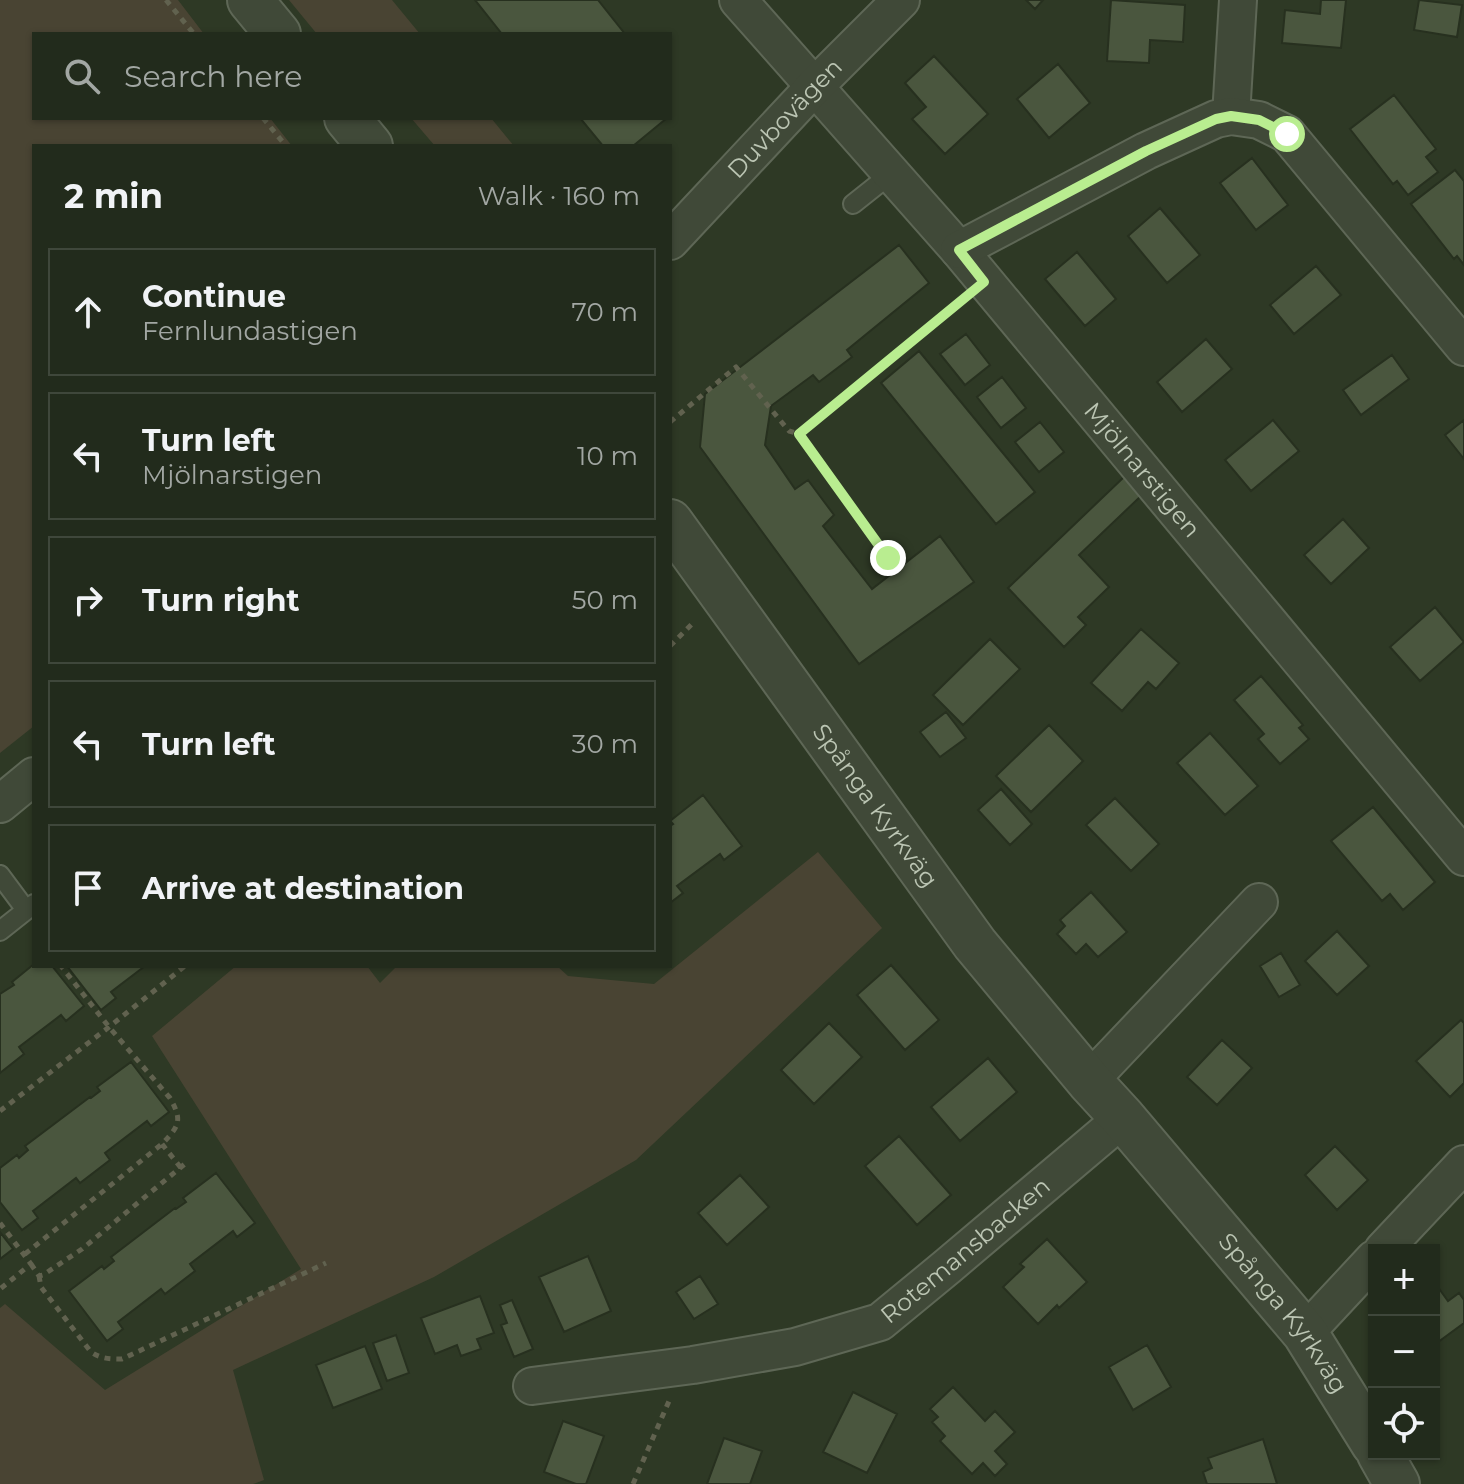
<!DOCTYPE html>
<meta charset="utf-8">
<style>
:root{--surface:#222b1c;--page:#2e3729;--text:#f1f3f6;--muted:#a2a7a3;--line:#3f473b}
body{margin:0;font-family:Montserrat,sans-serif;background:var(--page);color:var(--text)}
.controls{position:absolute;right:24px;bottom:24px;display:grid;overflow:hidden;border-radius:0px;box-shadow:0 2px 6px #0004}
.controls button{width:72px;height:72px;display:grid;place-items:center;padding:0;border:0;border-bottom:2px solid var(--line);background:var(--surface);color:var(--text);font:40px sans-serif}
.stop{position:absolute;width:24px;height:24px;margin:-18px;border:6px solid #b9ed90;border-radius:50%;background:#fff}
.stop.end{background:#b9ed90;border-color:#fff;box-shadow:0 2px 8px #0008}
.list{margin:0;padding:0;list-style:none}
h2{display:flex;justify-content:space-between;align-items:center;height:104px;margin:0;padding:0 32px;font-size:34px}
h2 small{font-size:26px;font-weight:400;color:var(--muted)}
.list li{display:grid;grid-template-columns:52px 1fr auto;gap:24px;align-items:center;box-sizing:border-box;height:128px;margin:0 16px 16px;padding:0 16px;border:2px solid var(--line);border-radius:0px}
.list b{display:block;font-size:30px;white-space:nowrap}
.list p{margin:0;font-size:26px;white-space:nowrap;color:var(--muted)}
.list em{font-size:26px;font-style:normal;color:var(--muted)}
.icon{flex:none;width:44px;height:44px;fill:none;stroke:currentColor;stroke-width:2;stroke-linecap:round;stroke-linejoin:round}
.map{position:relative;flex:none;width:1464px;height:1484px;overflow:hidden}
.search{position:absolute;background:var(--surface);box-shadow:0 2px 6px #0004;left:32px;top:32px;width:640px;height:88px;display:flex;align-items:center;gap:20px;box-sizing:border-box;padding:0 28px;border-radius:0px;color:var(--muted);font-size:30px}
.panel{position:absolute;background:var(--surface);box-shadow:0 2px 6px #0004;left:32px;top:144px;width:640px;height:824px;border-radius:0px}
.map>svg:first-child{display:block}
.green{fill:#494433}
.building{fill:#4a563e;stroke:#27301f;stroke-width:2}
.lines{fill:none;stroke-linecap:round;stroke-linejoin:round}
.service-casing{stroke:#5e6756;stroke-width:22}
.minor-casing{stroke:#5e6756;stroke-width:40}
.tertiary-casing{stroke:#5e6756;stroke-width:48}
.path{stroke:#61624f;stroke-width:5;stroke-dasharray:6 6;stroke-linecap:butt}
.service{stroke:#404938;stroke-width:18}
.minor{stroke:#404938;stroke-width:36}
.tertiary{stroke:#404938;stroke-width:44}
.route{stroke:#b9ed90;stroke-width:10}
.labels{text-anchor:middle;stroke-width:8;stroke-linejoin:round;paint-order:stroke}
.street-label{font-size:24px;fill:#bbc5b3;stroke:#252e1d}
</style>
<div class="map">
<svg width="1464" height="1484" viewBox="0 0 1464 1484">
<rect width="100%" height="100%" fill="#2e3925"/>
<path class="green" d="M0,0H178L204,34H34V118H270L292,146H34V726L0,753Z
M289,0H392L420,34H317Z
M411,118H491L514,146H435Z
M818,852L882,928L636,1160L434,1277L233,1370L264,1480L253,1484H0V1308L5,1304L105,1390L301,1269L152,1036L236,966H367L380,983L397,966H557L568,976L654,984Z"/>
<path class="building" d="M475,0H598L625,34H502Z
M1026,0H1043L1035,9Z
M1111,0L1185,5L1183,42L1150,40L1149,63L1107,61Z
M1321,0H1346L1341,48L1282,43L1285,10L1320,14Z
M1419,0L1462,5L1457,37L1414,30Z
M934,56L988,114L945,154L912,119L926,107L905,83Z
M1058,64L1090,103L1049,138L1017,99Z
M1394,95L1436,149L1426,157L1438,172L1408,195L1397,181L1393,184L1350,129Z
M580,118H667L633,146H603Z
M1252,158L1288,205L1256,230L1220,183Z
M1455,170L1464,181V265L1457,256L1454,259L1411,204Z
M1160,208L1200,255L1167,283L1128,236Z
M899,245L929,283L847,350L852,357L819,382L813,375L771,406L765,445L795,489L808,480L834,515L823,526L872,589L940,536L974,582L859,664L700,447L705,394Z
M1077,252L1116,299L1085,326L1045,279Z
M1316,266L1341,295L1294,334L1270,305Z
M966,334L990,365L965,385L940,354Z
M1206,339L1232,369L1182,412L1157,382Z
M919,351L1035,492L996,524L881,383Z
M1392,355L1409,379L1361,415L1343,390Z
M1002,377L1026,408L1001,428L977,397Z
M1273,420L1299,451L1251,491L1225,460Z
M1464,420V459L1445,435Z
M1040,422L1064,452L1039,472L1015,442Z
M1125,476L1142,495L1079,555L1109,587L1078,617L1086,625L1064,647L1008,588Z
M1343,519L1369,548L1331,584L1304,555Z
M1435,607L1464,642L1420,681L1390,647Z
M1141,629L1179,663L1156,689L1148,682L1122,711L1091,683Z
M990,639L1020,669L963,725L933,695Z
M1261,676L1303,725L1299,728L1309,739L1280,764L1258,739L1264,734L1234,700Z
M946,712L966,738L940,757L920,732Z
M1049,725L1083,761L1031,812L996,776Z
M1210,733L1258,786L1225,815L1177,763Z
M1001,789L1032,824L1010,845L978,810Z
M703,795L742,846L724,860L720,854L677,886L683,893L670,903V826L673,824L670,821Z
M1115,798L1159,844L1131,871L1086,825Z
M1373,807L1435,882L1403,910L1390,894L1382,901L1331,841Z
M1091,892L1127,932L1098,957L1086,944L1076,954L1057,934L1065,926L1060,920Z
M1337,931L1369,966L1337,995L1305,961Z
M1281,953L1300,985L1279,997L1260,966Z
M34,964V966H52L84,1006L66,1021L61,1015L19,1047L24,1054L0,1073V994L14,985L12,982Z
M891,965L939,1020L905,1050L857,995Z
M67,966H145L111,992L116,998L101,1010Z
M1461,1020L1464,1023V1083L1450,1097L1416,1061Z
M829,1023L862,1057L814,1104L781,1070Z
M1222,1040L1252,1068L1217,1105L1187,1077Z
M988,1058L1017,1092L960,1141L931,1107Z
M131,1062L169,1112L151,1126L147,1121L105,1153L110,1160L80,1183L76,1178L33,1211L38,1218L22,1230L0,1202V1168L17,1155L19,1158L28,1150L25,1146L90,1097L91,1098L100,1091L97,1087Z
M899,1136L951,1195L917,1225L865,1166Z
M1335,1146L1368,1180L1337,1210L1305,1175Z
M216,1173L255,1223L237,1237L233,1231L190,1264L195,1271L165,1294L161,1289L118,1322L123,1329L107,1341L69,1291L102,1266L104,1269L114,1261L111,1257L175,1208L176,1209L186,1202L183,1198Z
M740,1175L769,1207L727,1245L698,1213Z
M0,1232L13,1249L0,1259Z
M1047,1239L1087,1282L1059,1308L1057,1305L1038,1324L1003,1287L1024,1267L1020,1264Z
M588,1256L611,1311L564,1332L539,1277Z
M700,1276L718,1304L694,1319L676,1292Z
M1435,1283L1448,1301L1459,1293L1464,1300V1323L1434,1345Z
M480,1296L494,1333L477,1339L481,1349L461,1356L457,1345L435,1354L421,1318Z
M512,1300L533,1349L514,1357L501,1325L507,1323L500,1305Z
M396,1335L409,1373L387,1381L373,1343Z
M1147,1345L1171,1387L1133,1410L1109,1367Z
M365,1346L382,1389L333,1408L316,1365Z
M953,1387L985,1421L995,1411L1015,1432L995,1451L1007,1464L995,1476L983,1463L972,1474L940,1441L945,1436L932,1422L938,1417L930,1409Z
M853,1392L897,1414L867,1473L823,1452Z
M563,1421L604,1436L586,1484H576L544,1472Z
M724,1438L762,1451L750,1484H707Z
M1263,1439L1277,1484H1207L1203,1472L1212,1468L1208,1458Z"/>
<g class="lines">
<defs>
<path id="service" d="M853,204L892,173
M0,875L26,910
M0,931L34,904"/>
<g id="minor">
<path id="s1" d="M738,0L959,250L1464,857"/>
<path d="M1231,116L1238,0"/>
<path id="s2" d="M670,241L814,87L901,0"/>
<path d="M959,250L1146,151L1216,119L1231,116L1259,120L1287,134L1464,347"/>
<path d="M0,804L34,776"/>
<path d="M1089,1081L1259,902"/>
<path d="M1383,1250L1464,1164"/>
<path d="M1305,1333L1374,1259"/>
<path id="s3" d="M532,1386L693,1365L795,1347L880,1322L948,1266L1123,1118"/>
</g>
<g id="tertiary">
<path d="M250,0L278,34"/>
<path d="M347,118L370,146"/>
<path id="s4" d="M670,522L975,944L1089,1081L1123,1118L1305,1333L1374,1444"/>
<path d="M1380,1454L1397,1484"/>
</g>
</defs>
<use href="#service" class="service-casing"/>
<use href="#minor" class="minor-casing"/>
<use href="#tertiary" class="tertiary-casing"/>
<path class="path" d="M166,0L194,34
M263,118L286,146
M670,422L736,367L789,431L799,434
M888,558L799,434L959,303
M670,646L695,621
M0,1111L109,1027L185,966
M162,1144L181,1168
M0,1223L31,1264L0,1289
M25,1254L162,1144C179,1126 183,1121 170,1098L109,1027L61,966
M31,1264L39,1276L43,1275L82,1249L186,1163
M39,1276L41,1287L91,1352C101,1359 110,1359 122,1359L326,1263
M633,1484L669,1401"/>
<use href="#service" class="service"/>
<use href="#minor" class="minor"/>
<use href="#tertiary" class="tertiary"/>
</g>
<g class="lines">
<path class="route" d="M888,558L799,434L984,282L959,250L1146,151L1216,119L1231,116L1259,120L1287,134"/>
</g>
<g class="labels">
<g class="street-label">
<text dy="8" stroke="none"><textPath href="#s2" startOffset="168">Duvbovägen</textPath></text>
<text dy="8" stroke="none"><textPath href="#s1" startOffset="620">Mjölnarstigen</textPath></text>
<text dy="8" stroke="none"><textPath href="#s4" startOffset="350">Spånga Kyrkväg</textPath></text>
<text dy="8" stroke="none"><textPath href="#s3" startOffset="466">Rotemansbacken</textPath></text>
<text dy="8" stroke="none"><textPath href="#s4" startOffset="1002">Spånga Kyrkväg</textPath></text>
</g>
</g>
</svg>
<div class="controls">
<button>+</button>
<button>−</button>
<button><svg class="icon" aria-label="locate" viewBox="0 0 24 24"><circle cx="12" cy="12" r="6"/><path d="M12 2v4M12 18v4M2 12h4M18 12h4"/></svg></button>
</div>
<div class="stop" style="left:1287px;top:134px"></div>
<div class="stop end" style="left:888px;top:558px"></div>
<div class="search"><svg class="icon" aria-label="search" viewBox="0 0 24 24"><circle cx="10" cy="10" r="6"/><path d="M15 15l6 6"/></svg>Search here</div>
<section class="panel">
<h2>2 min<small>Walk · 160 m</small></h2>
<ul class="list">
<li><svg class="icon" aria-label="ahead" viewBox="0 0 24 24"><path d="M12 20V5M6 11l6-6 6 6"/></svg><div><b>Continue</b><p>Fernlundastigen</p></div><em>70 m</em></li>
<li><svg class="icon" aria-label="left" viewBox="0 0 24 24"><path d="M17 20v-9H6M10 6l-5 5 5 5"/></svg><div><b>Turn left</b><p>Mjölnarstigen</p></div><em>10 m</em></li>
<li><svg class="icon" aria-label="right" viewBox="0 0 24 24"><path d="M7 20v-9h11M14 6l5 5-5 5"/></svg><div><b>Turn right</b></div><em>50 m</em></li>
<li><svg class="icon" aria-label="left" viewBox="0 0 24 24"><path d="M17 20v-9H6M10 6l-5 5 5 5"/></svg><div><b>Turn left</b></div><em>30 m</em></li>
<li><svg class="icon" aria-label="arrive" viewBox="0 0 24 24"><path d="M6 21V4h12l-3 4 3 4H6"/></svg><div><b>Arrive at destination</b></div></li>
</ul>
</section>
</div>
